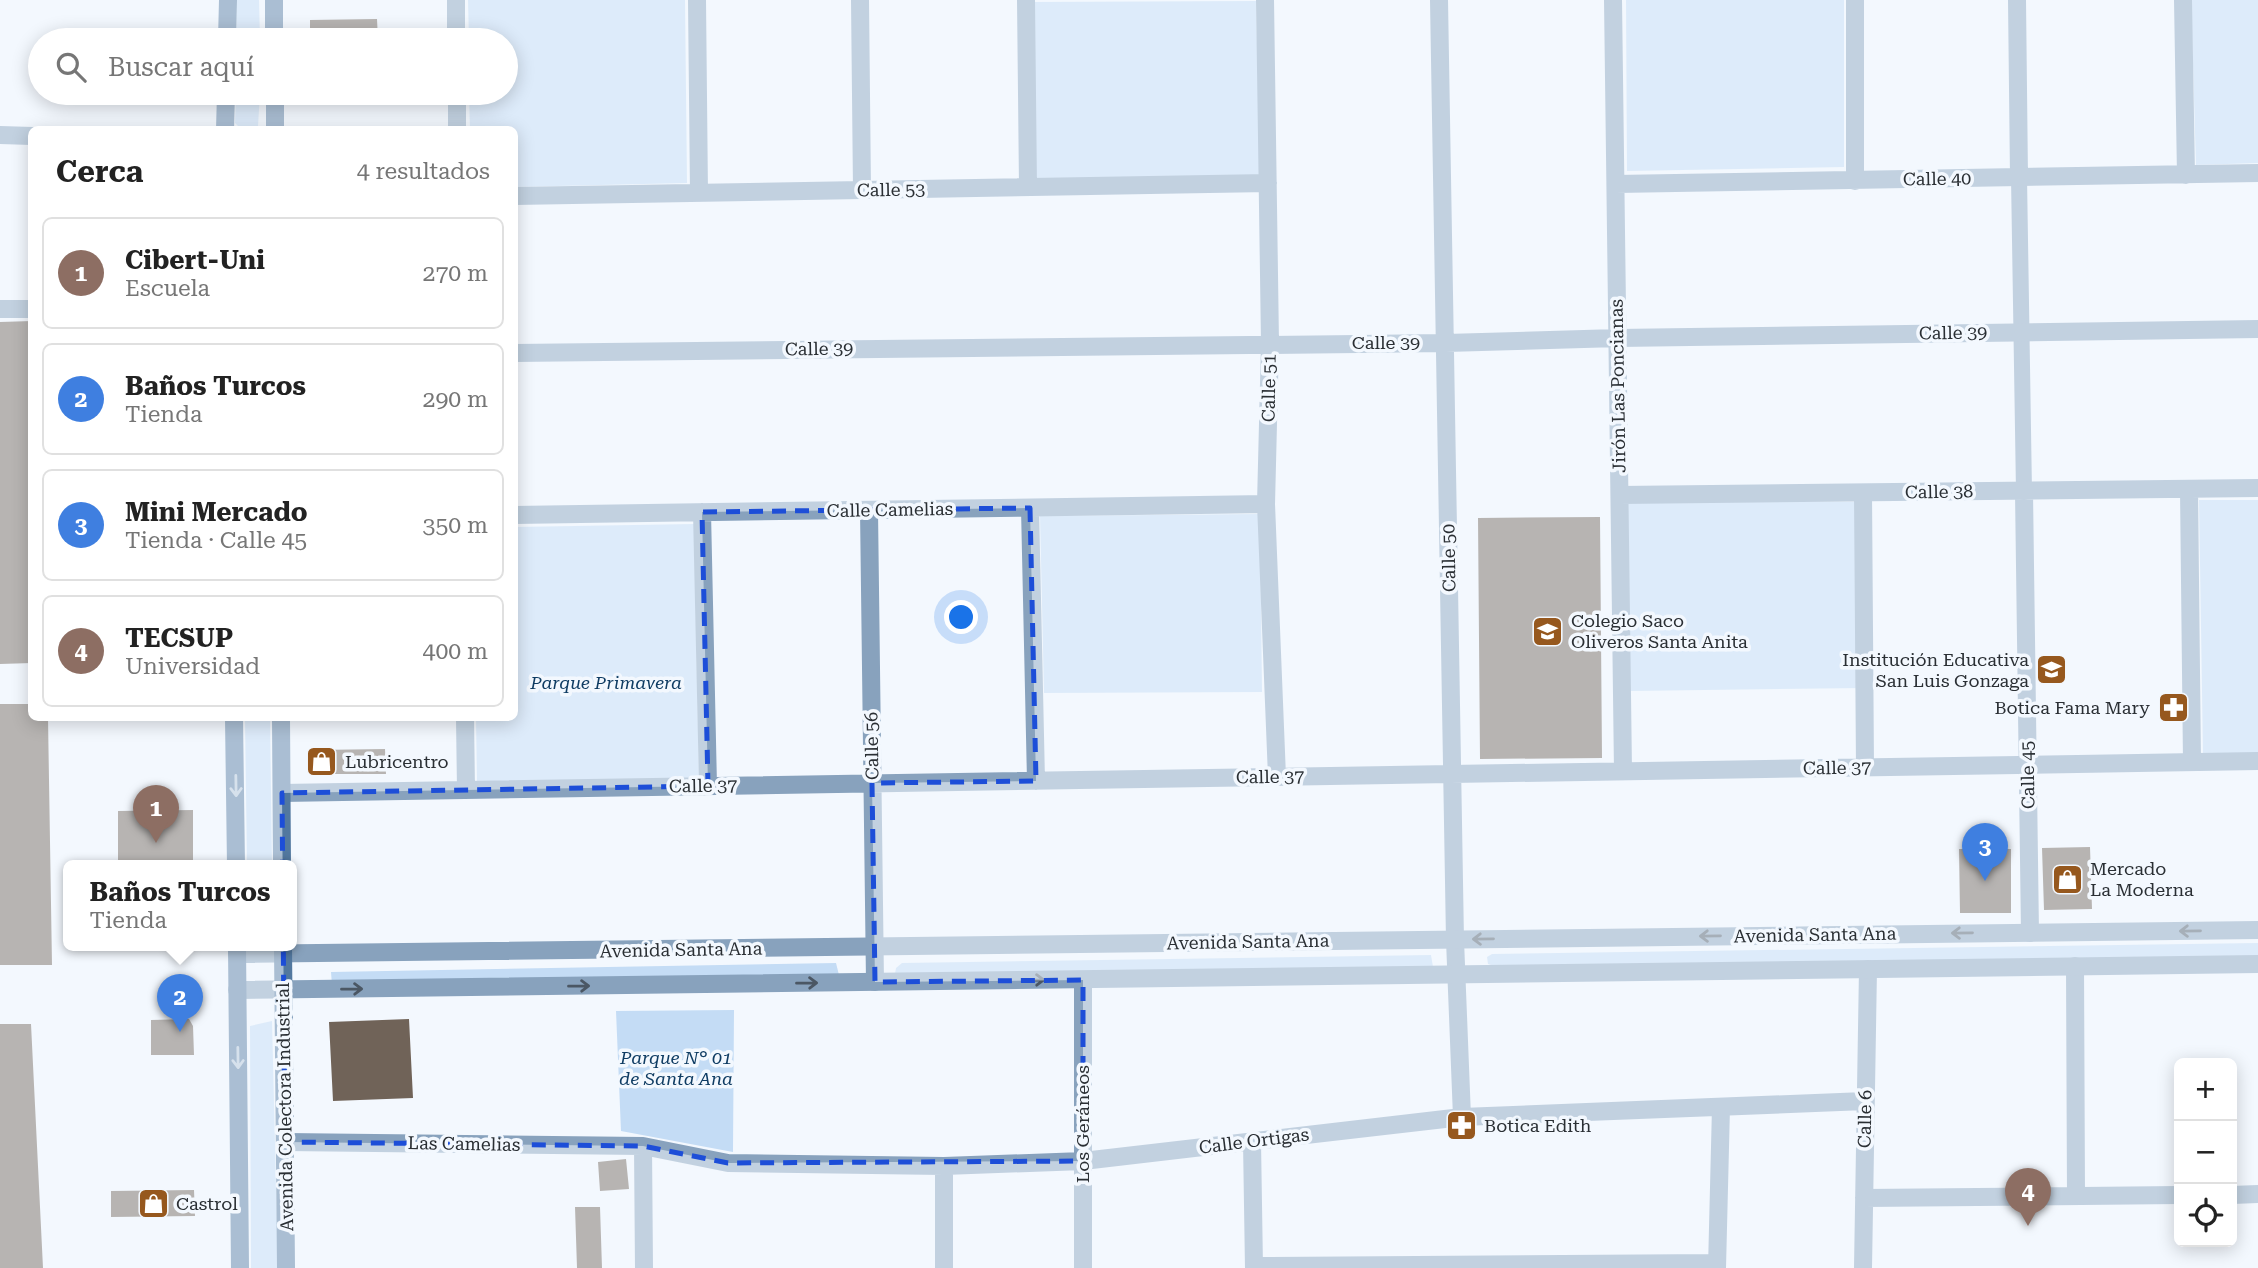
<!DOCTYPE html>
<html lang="es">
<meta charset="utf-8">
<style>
:root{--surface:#fff;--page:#f6f6f6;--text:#222;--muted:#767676;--line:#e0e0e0;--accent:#ea580c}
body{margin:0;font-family:"Roboto Serif",serif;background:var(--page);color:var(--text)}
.controls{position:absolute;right:21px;bottom:21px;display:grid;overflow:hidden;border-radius:10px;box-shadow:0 4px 18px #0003}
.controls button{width:63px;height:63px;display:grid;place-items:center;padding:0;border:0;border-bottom:2px solid var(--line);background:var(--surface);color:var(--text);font:35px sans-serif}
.you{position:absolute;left:962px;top:618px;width:24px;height:24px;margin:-18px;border:5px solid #fff;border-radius:50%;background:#1a73e8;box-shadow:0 0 0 10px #1a73e833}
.badge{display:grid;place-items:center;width:46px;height:46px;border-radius:50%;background:var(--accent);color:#fff;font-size:23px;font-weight:700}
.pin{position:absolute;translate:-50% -58px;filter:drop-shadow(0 2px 4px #0008)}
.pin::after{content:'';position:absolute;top:37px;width:24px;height:21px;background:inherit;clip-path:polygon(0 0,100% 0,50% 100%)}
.popup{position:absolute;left:63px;top:860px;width:234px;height:91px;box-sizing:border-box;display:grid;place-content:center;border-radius:10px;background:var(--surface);filter:drop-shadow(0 2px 5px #0005);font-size:23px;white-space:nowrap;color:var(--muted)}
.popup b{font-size:26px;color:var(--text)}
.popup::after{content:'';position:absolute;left:50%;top:100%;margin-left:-14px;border:14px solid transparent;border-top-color:var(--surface)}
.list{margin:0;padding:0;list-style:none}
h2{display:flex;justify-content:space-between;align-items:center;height:91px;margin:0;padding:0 28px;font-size:30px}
h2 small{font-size:23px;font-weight:400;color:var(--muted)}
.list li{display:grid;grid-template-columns:46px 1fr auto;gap:21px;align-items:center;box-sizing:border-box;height:112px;margin:0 14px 14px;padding:0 14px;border:2px solid var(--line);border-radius:10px}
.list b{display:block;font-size:26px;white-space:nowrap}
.list p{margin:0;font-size:23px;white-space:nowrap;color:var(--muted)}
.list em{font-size:23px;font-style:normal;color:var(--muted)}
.icon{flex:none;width:38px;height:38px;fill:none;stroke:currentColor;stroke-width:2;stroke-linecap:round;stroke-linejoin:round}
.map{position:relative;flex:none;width:2258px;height:1268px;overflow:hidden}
.search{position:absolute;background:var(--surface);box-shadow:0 4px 18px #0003;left:28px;top:28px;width:490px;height:77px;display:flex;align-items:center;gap:18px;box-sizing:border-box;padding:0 24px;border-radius:38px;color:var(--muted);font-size:26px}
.panel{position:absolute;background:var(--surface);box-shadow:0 4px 18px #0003;left:28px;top:126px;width:490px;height:595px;border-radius:10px}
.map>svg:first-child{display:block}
.green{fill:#c4dcf5}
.building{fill:#706358}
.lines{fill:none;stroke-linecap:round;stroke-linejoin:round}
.pedestrian{stroke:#88a2bd;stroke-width:16}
.minor{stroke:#88a2bd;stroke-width:18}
.tertiary{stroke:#88a2bd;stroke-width:18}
.secondary{stroke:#52789f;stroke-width:18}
.oneway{stroke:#b3c5d8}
.oneway2{stroke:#4b5764}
.marked{fill:none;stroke:#1d4ed8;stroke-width:5;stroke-dasharray:14 9;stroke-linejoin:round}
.labels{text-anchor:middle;stroke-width:7;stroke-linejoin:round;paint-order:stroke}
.street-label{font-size:18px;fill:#2a2f34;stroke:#f3f8fe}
.poi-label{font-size:18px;fill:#2a2f34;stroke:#f3f8fe;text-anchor:start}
.park-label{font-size:18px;font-style:italic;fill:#0f3c63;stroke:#f3f8fe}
</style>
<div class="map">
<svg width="2258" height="1268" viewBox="0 0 2258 1268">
<rect width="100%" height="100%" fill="#f3f8fe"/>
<path class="green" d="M237,0H259L260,40H236Z
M468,0H685L687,183L515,187L514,130L470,129L469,93H506V40H469Z
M1626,0H1844V167L1627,171Z
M2191,0H2258V163L2196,165Z
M1256,1L1260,175L1036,180L1032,2Z
M236,93H260L258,126L239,127L235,123Z
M1625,500L1861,502L1863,688L1629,691Z
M2199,500H2258V754L2203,755Z
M1260,514L1262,692L1044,693L1040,516Z
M694,524L699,780L477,782L476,718H514L515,527Z
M245,718H270L272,866H247Z
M2258,943V958L1494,966L1488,964L1487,957L1492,954Z
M1431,955L1433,967L895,974L896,968L902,963Z
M836,963L839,975L332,985L331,972Z
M734,1010L733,1152L621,1131L616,1011Z
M272,1021L278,1268H251L250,1026Z"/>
<path class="building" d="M377,19L378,40H310V20Z
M32,321V663L0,664V322Z
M1600,517L1602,758L1480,759L1478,518Z
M0,704H32V718H48L52,965H0Z
M385,749L386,774H317L316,750Z
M193,810V866H118V811Z
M2090,847L2092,909L2044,910L2042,848Z
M1959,849H2011V913H1960Z
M189,1019L193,1026L194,1055H151V1020Z
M409,1019L413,1098L333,1101L329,1022Z
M0,1024H31L43,1268H0Z
M626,1159L629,1189L600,1191L598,1162Z
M194,1190L195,1216L111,1217V1191Z
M575,1207H600L602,1268H577Z"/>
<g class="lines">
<path class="pedestrian" d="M2019,177L2024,492"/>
<path class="minor" d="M456,0V40
M697,0L699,193
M860,0L862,190
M1026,0L1028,187
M1265,0L1270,343L1266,504L1277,777
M1439,0L1455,940L1462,1117
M1613,0L1623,771
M1855,0V181
M2017,0L2019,177
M2183,0L2186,175
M457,93V130
M0,135L32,136
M1616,184L2258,173
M514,196L1268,183
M0,309H32
M514,353L1446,343L1618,338L2258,329
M2189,489L2192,762
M2024,492L2030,933
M1863,493L1865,767
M1620,495L2258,488
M1030,508L1036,781
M869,510L875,982
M702,512L708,786
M514,515L1266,504
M465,718L466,790
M282,793L2258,761
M2075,966L2076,1196
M1083,980V1268
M1252,1141L1254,1268
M285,1142L643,1146L728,1163L944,1166L1083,1161L1462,1117L1865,1101
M643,1146L644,1268
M944,1166V1268
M2232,1195L2258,1194
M1864,1198L2179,1195
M1254,1266L1717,1263
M1717,1268L1721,1107
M1863,1268L1868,969"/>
<path class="tertiary" d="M237,954L2258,930
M237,990L2258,964"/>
<path class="secondary" d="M274,0V40
M227,40L228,0
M275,93V130
M225,130L226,93
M234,718L236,866
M281,718L282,866
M237,946L240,1268
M283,946L286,1268"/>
</g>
<defs><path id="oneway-shaft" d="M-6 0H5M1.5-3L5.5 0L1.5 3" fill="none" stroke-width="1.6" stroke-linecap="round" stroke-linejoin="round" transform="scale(1.75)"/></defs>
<g class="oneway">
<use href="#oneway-shaft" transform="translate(236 786) rotate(89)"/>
<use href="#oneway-shaft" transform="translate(238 1058) rotate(89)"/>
</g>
<g class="oneway2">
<use href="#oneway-shaft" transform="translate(2190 931) rotate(179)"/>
<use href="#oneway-shaft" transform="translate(1962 933) rotate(179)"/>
<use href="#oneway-shaft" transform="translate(1710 936) rotate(179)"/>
<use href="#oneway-shaft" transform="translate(1483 939) rotate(179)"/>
<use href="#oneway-shaft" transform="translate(1034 980) rotate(-1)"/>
<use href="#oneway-shaft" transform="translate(807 983) rotate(-1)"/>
<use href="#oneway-shaft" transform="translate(579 986) rotate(-1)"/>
<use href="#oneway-shaft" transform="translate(352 989) rotate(-1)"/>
</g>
<path d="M0 0H2258V1268H0ZM1030,508L1036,781L872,783L875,982L1083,980V1161L728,1163L643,1146L285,1142L282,793L708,786L702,512Z" fill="#f3f8fe" fill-opacity=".55" fill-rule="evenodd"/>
<path class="marked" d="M1030,508L1036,781L872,783L875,982L1083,980V1161L728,1163L643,1146L285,1142L282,793L708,786L702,512Z"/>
<defs>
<symbol id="school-square" viewBox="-11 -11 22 22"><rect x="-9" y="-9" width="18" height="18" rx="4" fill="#96581e" stroke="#f3f8fe"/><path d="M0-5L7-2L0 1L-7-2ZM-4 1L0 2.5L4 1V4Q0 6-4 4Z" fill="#fff"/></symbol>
<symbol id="pharmacy-square" viewBox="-11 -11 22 22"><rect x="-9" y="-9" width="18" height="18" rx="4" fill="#96581e" stroke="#f3f8fe"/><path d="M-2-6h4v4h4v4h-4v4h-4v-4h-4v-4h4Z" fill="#fff"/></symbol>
<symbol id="shop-square" viewBox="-11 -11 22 22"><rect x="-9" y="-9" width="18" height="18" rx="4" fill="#96581e" stroke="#f3f8fe"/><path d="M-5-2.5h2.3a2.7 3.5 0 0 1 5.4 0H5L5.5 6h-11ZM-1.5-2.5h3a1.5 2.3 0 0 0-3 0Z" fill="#fff"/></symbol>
</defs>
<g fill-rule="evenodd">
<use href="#school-square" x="1530" y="614" width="35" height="35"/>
<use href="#school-square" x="2034" y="652" width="35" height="35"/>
<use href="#pharmacy-square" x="2156" y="690" width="35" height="35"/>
<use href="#shop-square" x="304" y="744" width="35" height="35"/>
<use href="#shop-square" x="2050" y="862" width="35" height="35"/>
<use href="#pharmacy-square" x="1444" y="1108" width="35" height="35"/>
<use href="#shop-square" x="136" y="1186" width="35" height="35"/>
</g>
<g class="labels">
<g class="street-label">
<text transform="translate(1937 179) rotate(-1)" y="6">Calle 40</text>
<text transform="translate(891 190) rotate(-1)" y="6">Calle 53</text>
<text transform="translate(1953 333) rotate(-1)" y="6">Calle 39</text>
<text x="1386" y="349">Calle 39</text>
<text transform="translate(819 349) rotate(-1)" y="6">Calle 39</text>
<text transform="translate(1618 386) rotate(-91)" y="6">Jirón Las Poncianas</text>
<text transform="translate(1269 388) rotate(-89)" y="6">Calle 51</text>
<text transform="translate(1939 492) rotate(-1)" y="6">Calle 38</text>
<text transform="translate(890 510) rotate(-1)" y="6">Calle Camelias</text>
<text transform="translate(1449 558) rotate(-91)" y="6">Calle 50</text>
<text transform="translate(872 746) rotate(-91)" y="6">Calle 56</text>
<text transform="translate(1837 768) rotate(-1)" y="6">Calle 37</text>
<text transform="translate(2028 775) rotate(-91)" y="6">Calle 45</text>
<text transform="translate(1270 777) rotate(-1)" y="6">Calle 37</text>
<text transform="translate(703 786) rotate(-1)" y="6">Calle 37</text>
<text transform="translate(1815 935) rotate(-1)" y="6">Avenida Santa Ana</text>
<text transform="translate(1248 942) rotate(-1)" y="6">Avenida Santa Ana</text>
<text transform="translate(681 950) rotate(-1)" y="6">Avenida Santa Ana</text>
<text transform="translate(285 1107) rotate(-91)" y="6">Avenida Colectora Industrial</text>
<text transform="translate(1865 1119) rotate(-89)" y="6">Calle 6</text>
<text transform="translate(1083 1124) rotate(-90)" y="6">Los Geráneos</text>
<text transform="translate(1254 1141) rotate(-7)" y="6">Calle Ortigas</text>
<text transform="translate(464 1144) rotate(1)" y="6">Las Camelias</text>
</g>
<g class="poi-label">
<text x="1571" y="627">Colegio Saco<tspan x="1571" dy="21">Oliveros Santa Anita</tspan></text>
<text x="2029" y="666" text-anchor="end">Institución Educativa<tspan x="2029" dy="21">San Luis Gonzaga</tspan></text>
<text x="2150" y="714" text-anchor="end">Botica Fama Mary</text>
<text x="345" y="768">Lubricentro</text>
<text x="2090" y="875">Mercado<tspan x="2090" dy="21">La Moderna</tspan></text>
<text x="1484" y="1132">Botica Edith</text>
<text x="176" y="1210">Castrol</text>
</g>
<g class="park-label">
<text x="606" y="689">Parque Primavera</text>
<text x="676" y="1064">Parque N° 01<tspan x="676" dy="21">de Santa Ana</tspan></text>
</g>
</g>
</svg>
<div class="controls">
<button>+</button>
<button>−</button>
<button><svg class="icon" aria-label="locate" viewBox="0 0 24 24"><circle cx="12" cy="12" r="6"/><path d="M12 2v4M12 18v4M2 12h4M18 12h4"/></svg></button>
</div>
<div class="you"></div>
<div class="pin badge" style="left:156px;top:843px;background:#8d6e63">1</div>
<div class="pin badge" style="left:180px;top:1032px;background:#3f7fe0">2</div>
<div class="popup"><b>Baños Turcos</b>Tienda</div>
<div class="pin badge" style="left:1985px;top:881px;background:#3f7fe0">3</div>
<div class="pin badge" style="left:2028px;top:1226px;background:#8d6e63">4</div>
<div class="search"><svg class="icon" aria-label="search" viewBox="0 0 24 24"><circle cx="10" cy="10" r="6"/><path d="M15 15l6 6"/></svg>Buscar aquí</div>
<section class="panel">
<h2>Cerca<small>4 resultados</small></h2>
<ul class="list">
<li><span class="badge" style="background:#8d6e63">1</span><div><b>Cibert-Uni</b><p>Escuela</p></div><em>270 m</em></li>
<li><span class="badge" style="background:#3f7fe0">2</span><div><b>Baños Turcos</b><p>Tienda</p></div><em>290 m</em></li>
<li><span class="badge" style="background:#3f7fe0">3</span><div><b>Mini Mercado</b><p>Tienda · Calle 45</p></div><em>350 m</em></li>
<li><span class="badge" style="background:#8d6e63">4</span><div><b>TECSUP</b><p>Universidad</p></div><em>400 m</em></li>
</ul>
</section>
</div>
